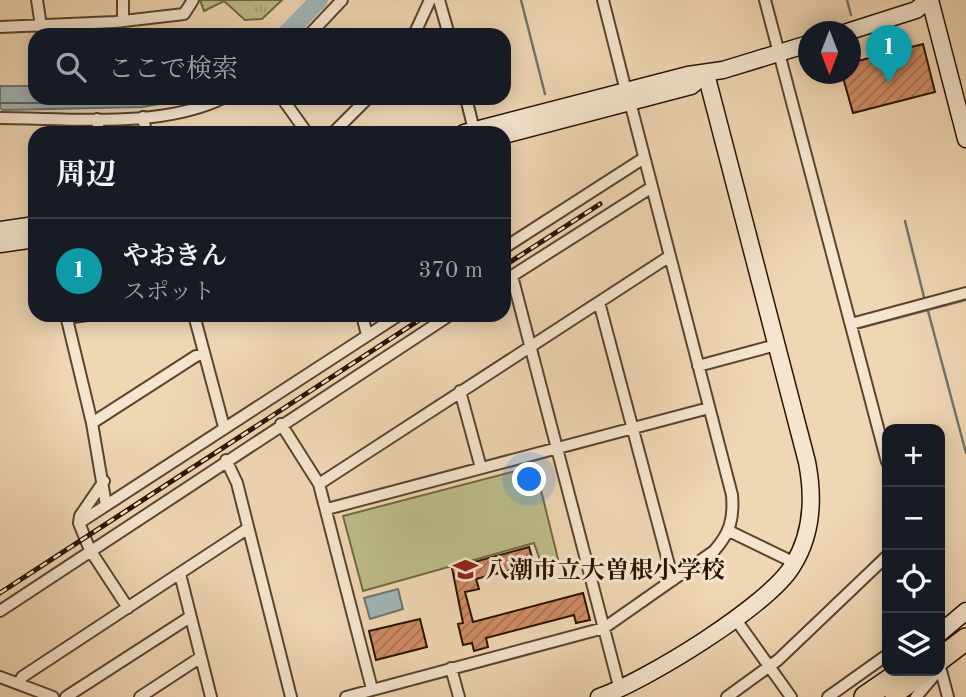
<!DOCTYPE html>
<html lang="ja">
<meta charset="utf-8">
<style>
:root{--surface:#171b24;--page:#242831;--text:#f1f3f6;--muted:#9ea1a6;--line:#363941;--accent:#c59692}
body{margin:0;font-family:"Old Standard TT","Noto Serif JP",serif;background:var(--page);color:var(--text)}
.controls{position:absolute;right:21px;bottom:21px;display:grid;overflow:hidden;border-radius:14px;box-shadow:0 4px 18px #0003}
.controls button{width:63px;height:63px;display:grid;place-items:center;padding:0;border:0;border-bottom:2px solid var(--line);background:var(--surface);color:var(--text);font:35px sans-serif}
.compass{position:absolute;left:798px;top:21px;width:63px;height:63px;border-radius:50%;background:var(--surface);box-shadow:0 4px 18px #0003;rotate:180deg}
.you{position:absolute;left:530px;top:480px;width:24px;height:24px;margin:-18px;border:5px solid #fff;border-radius:50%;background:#1a73e8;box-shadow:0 0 0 10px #1a73e833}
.badge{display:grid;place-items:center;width:46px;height:46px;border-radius:50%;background:var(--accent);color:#fff;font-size:23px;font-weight:700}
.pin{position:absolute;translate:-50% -58px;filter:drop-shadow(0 2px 4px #0008)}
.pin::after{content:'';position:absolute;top:37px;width:24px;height:21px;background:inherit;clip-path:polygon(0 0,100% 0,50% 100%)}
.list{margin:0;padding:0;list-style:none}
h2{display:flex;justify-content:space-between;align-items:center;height:91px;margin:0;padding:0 28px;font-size:30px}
h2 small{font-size:23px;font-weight:400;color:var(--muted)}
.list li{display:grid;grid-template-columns:46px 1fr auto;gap:21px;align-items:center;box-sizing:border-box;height:105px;padding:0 28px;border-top:2px solid var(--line)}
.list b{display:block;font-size:26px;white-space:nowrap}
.list p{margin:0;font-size:23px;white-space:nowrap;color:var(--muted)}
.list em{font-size:23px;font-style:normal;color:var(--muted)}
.icon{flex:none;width:38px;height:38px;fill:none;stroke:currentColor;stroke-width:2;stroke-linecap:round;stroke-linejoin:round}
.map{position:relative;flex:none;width:966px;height:697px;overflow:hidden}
.search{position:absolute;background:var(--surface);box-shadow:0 4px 18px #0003;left:28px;top:28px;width:483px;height:77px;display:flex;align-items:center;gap:18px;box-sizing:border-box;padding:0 24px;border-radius:21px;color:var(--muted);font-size:26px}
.panel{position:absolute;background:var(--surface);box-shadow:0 4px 18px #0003;left:28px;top:126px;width:483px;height:196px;border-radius:21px}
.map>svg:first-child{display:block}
.green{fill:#bcbe8b;stroke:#736846;stroke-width:2}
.park{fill:url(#park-tufts);stroke:#736846;stroke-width:2}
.water{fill:#a1b6b9;stroke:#71756f;stroke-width:2}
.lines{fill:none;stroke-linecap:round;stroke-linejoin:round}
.shore{stroke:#66645c;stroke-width:2}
.stream{stroke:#71756f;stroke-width:2.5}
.river{stroke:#a1b6b9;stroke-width:18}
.building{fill:url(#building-hatch);stroke:#2a1300;stroke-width:2}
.street-casing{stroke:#5c442d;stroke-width:14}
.secondary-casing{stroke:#2a1300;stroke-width:19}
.highway-casing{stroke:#2a1300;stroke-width:24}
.street{stroke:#f5e5ce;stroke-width:10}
.secondary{stroke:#f5e5ce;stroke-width:16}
.highway{stroke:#f0d7b4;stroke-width:21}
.rail-casing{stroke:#2a1300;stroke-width:5}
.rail{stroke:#f5e5ce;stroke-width:2.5;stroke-dasharray:8;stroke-linecap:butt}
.labels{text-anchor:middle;stroke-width:6;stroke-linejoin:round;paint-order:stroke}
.poi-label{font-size:24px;font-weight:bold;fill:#2a1300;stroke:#f5e5ce;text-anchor:start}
</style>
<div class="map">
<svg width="966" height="697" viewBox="0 0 966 697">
<defs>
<pattern id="park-tufts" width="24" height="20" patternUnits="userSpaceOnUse" patternTransform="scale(1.75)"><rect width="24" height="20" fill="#bcbe8b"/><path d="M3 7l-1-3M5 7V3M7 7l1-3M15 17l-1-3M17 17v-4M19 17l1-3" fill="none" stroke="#a2a276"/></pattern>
<pattern id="building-hatch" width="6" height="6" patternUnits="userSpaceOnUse" patternTransform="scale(1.75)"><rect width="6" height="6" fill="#d18d66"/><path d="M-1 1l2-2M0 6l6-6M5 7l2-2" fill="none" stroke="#aa7252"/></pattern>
</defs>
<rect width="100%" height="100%" fill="#f0d7b4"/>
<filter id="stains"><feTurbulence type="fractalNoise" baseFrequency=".00286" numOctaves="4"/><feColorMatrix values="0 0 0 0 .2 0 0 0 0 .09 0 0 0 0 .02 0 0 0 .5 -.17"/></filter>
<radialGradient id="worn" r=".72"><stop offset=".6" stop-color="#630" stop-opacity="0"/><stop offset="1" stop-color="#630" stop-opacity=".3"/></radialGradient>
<path class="green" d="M535,466L558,559L541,563L534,543L363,591L343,516Z"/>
<path class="park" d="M200,0H282L262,19L245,20L224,1L204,11Z"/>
<path class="water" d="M0,86H35V98H194L142,107L3,110L0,108Z
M398,589L403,609L370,619L364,598Z"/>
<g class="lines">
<path class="shore" d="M0,103H82L158,98"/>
<path class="stream" d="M521,0L545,94
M847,0L851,15
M905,221L925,301
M927,307L966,453
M859,328L966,300"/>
<path class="river" d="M285,35L319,0"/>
</g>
<path class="building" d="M923,44L935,92L853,113L842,74H850V63Z
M529,547L534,564L476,579L479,589L465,592L473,622L583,593L590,620L576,623L574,615L486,638L488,647L474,651L472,643L463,645L458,624L463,623L452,568Z
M420,619L427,647L376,660L369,631Z"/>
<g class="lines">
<defs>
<path id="street" d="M37,0L41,26
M123,0V20
M439,0L449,35
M603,0L626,91
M765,0L887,462
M0,27L115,22L184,14L193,0
M309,35L342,0
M414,35L430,0
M282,98L307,133
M466,98L474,130
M143,117L146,133
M0,118C68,118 160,129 223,98
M97,119L99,133
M333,133L368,98
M504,248L644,158
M512,276L620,690
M504,281L652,187
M599,302L673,580
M66,315L92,423
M194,315L224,427
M362,315L367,335
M67,318L87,315
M851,324L966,293
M698,366L776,345
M460,391L481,468
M281,424L319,484L372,689
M226,460L237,483L291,697
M319,484L670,256
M106,505L92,423L196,356L204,354
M327,509L709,408
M79,523L80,516L104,481
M729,531L795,563
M180,574L211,697
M128,608L90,550L79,523L399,315
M0,611L450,315
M734,617L791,697
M940,667L948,697
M451,668L459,697
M0,677L53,697
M19,684L22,677L247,529
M66,697L190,617
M140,697L201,657
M346,697L604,628L714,551C730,533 734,519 732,495L630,102
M727,697L778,660L887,556
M828,697L887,655
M916,697L938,671"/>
<path id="secondary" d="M930,0L966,139
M847,32L916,10L928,0
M464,133L688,75L723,70L808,44
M504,135L691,86L706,74
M0,230L35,225
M0,244L35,239
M940,633L966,611
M599,697C644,682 770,605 793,565C813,533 814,498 807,462L706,74"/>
<path id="highway" d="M940,659L966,639
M895,692L924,671
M865,697L903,671"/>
</defs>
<use href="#street" class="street-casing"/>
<use href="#secondary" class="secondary-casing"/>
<use href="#highway" class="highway-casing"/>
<use href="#street" class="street"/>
<use href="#secondary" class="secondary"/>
<use href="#highway" class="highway"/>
<defs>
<path id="rail" d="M504,266L600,204
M0,593L427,315"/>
</defs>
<use href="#rail" class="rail-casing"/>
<use href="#rail" class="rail"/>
</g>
<defs>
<symbol id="school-bare" viewBox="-9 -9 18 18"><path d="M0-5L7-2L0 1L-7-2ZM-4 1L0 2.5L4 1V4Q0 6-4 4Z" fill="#8f2418" stroke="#f5e5ce" stroke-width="2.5" paint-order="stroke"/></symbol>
</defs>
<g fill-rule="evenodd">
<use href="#school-bare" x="448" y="552" width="35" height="35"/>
</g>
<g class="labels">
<g class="poi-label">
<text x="485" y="578">八潮市立大曽根小学校</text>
</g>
</g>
<rect width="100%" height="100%" filter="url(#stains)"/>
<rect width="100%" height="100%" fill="url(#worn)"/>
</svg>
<div class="controls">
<button>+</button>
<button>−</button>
<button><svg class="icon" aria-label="locate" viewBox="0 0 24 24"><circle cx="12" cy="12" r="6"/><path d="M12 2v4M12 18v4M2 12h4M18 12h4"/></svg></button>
<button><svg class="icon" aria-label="layers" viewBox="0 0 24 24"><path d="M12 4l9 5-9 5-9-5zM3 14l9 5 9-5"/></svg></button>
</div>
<svg class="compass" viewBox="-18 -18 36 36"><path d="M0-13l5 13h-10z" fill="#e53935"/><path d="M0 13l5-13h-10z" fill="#9ea1a6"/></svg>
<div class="you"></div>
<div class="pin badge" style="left:889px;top:83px;background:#0f9aa8">1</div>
<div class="search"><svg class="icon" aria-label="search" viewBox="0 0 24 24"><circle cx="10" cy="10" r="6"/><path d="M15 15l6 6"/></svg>ここで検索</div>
<section class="panel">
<h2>周辺<small></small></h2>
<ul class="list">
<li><span class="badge" style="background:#0f9aa8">1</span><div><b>やおきん</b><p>スポット</p></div><em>370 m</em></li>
</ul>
</section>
</div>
